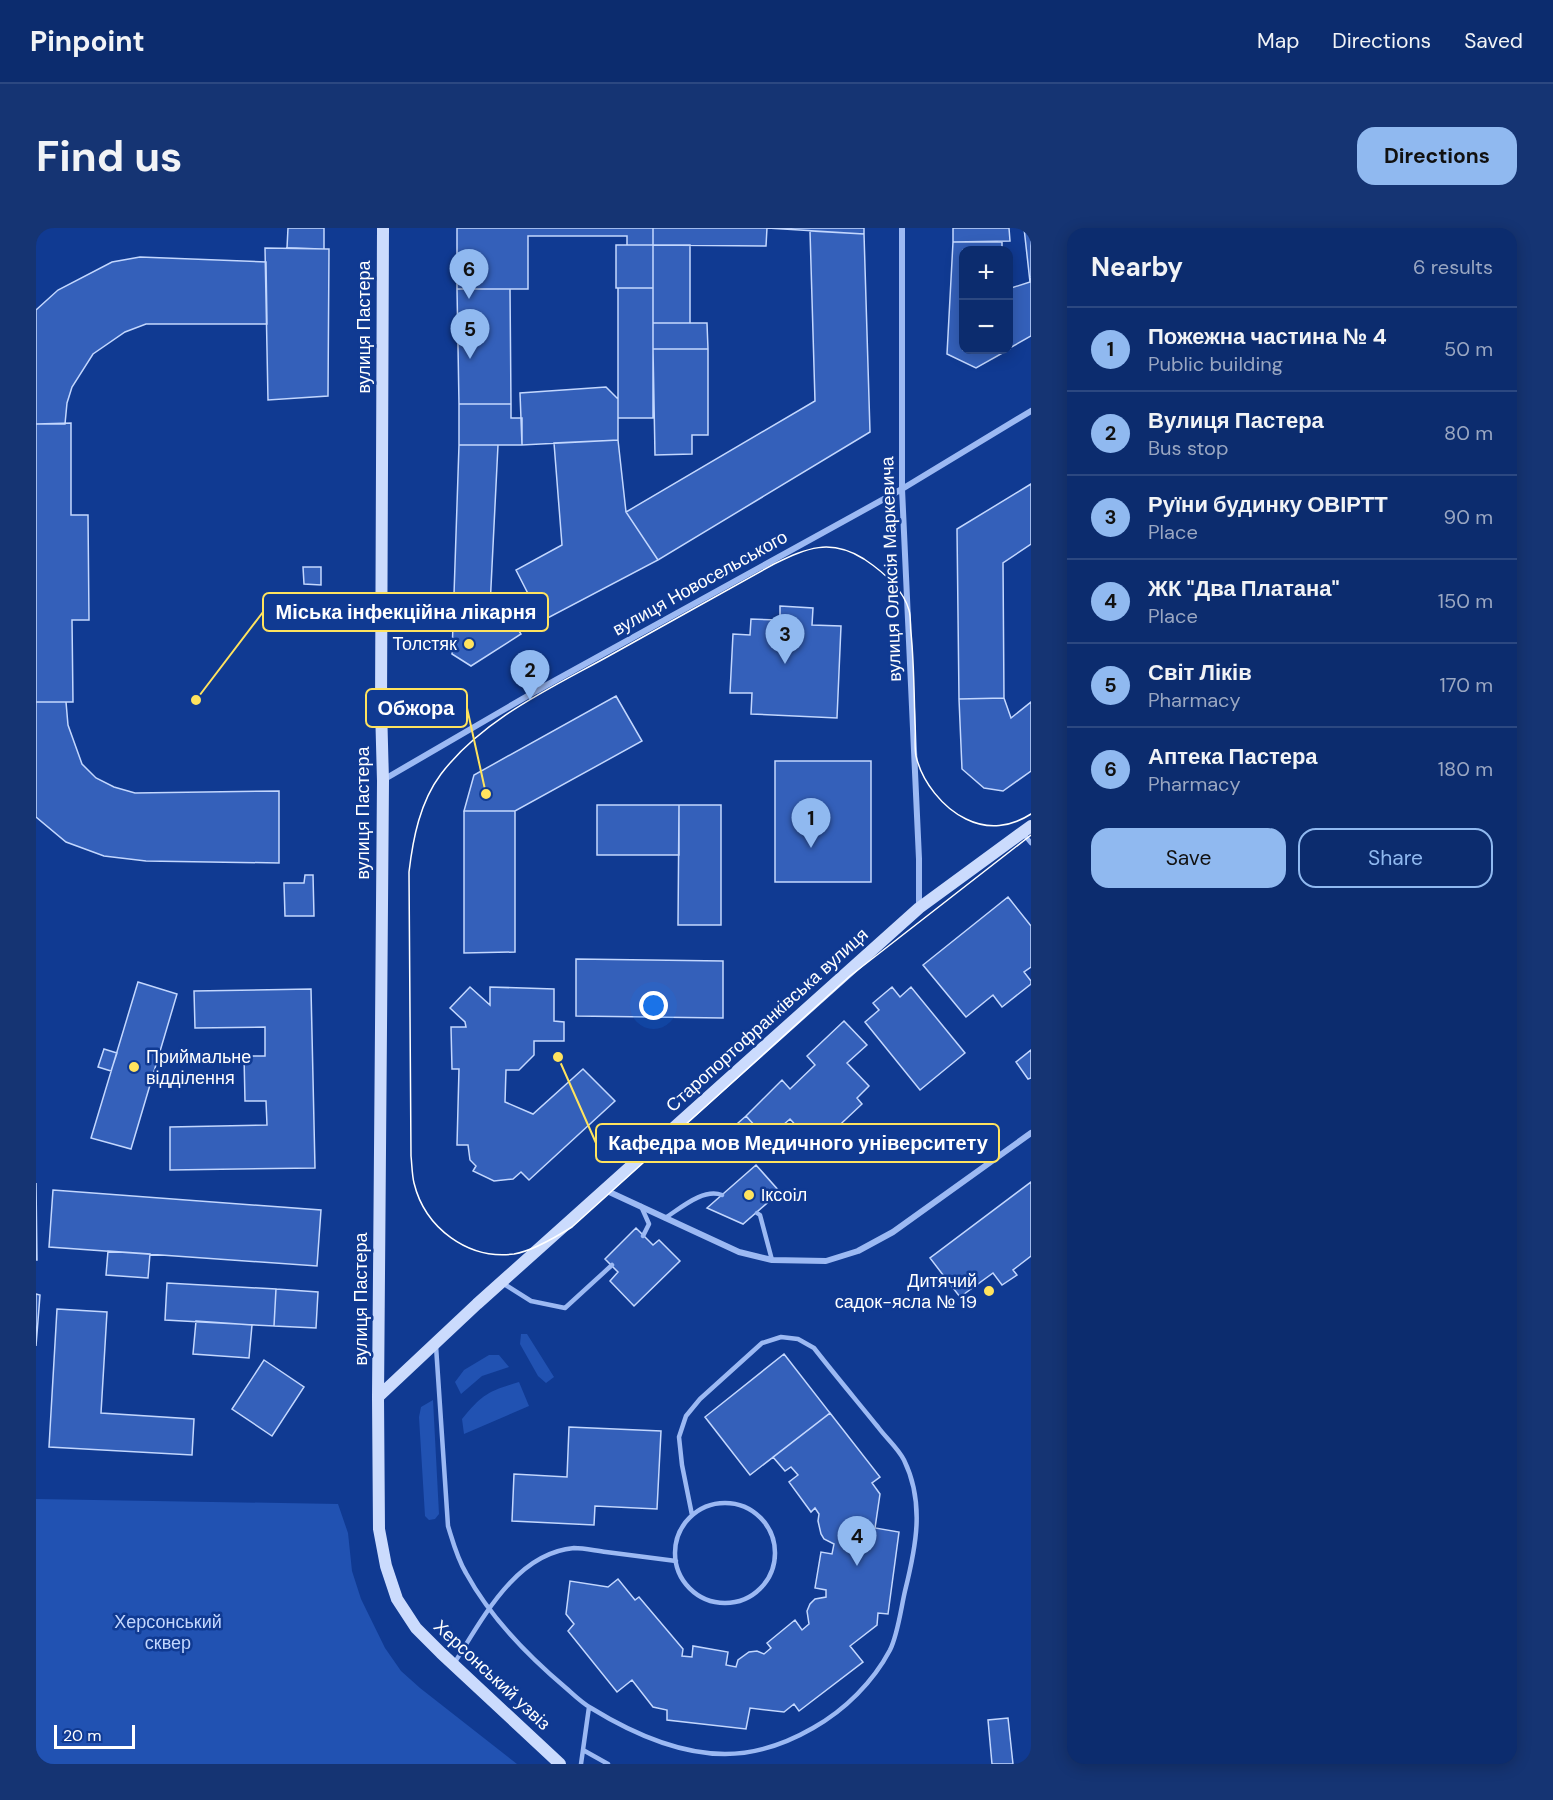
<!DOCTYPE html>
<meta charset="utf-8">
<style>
:root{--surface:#0c2c6e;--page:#153473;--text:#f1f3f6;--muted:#9aa7c2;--line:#2c4881;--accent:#90b9f0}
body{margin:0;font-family:"DM Sans",sans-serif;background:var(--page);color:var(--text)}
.controls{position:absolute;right:18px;top:18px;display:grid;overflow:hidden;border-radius:12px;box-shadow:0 3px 15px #0003}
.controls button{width:54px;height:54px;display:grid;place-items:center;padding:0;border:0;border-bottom:2px solid var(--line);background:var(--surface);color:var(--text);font:30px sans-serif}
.scale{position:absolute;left:18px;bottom:15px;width:81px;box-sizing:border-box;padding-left:6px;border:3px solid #fff;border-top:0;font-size:16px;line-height:21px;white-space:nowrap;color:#fff;-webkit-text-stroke:4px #103a92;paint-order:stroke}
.you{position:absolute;left:618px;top:778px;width:21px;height:21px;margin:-15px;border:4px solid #fff;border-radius:50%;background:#1a73e8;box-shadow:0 0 0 9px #1a73e833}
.badge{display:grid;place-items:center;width:39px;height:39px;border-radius:50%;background:var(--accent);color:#111;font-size:20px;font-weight:700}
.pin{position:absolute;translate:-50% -50px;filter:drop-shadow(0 2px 3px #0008)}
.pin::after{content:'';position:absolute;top:32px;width:21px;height:18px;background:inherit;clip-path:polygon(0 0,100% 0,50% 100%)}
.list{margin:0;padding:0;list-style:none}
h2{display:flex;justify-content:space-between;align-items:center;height:78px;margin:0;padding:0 24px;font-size:26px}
h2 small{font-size:20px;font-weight:400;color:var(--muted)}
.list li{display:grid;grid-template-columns:39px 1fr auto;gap:18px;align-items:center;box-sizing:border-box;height:84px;padding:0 24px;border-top:2px solid var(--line)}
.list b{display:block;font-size:22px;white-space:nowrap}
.list p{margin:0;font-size:20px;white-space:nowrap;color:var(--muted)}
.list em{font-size:20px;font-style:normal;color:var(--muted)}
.actions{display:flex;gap:12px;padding:18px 24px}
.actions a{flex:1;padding:14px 0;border:2px solid var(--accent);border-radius:18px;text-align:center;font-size:21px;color:var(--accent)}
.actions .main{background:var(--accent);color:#111}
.map{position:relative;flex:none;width:995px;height:1536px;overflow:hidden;border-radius:18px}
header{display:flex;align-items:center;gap:36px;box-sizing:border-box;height:84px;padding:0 30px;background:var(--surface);border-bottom:2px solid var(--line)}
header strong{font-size:28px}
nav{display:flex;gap:33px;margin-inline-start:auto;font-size:21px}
.intro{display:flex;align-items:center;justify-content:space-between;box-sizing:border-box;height:144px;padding:0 36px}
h1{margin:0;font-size:42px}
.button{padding:15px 27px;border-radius:18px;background:var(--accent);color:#111;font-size:21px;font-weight:700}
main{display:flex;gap:36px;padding:0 36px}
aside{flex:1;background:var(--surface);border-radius:18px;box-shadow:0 3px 15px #0003}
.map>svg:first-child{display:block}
.green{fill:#2152b2}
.building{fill:#3460ba;stroke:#c3d7fe;stroke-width:1.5}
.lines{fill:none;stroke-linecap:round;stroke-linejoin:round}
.lane{stroke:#9cb9f3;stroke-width:4.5}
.street{stroke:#9cb9f3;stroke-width:6}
.secondary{stroke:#cbdbfd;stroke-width:12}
.tram{stroke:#fff;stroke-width:1.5}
.poi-dot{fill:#ffe35e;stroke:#103a92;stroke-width:2}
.labels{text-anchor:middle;stroke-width:5;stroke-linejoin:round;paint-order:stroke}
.street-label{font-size:18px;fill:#fff;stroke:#103a92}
.poi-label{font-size:18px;fill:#fff;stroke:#103a92;text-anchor:end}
.park-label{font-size:18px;fill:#c3d7fe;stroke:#103a92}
.leader{fill:none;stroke:#ffe35e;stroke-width:2}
.callout-dot{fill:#ffe35e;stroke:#103a92;stroke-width:2}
.callout{fill:#103a92;stroke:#ffe35e;stroke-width:2}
.callout-label{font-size:20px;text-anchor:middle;font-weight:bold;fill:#fff}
</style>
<header>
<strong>Pinpoint</strong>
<nav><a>Map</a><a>Directions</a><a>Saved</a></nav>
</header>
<div class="intro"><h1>Find us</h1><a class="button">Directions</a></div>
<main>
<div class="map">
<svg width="995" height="1536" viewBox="0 0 995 1536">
<rect width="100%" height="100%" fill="#103a92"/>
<path class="green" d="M485,1106H491L518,1149L510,1155L502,1148L484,1116Z
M453,1127H463L473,1139L446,1148L425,1166L419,1154L428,1142Z
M483,1154L493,1178L428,1206L426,1191C447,1166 451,1164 483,1154Z
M397,1172L403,1286L399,1291L393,1292L389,1288L383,1189L385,1179Z
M0,1271L302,1276L312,1305L316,1343L325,1371L349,1420L365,1443L384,1460L481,1536H0Z"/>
<path class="building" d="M252,0H288V21L251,20Z
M421,0H617V17H591V8H492V61H421Z
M617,0H731L730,18L617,17Z
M731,0H828V6Z
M973,0L974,13L917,14V0Z
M988,0H995V108L972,121V61L994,54Z
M774,3L828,6L834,204L622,332L590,284L779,173Z
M917,14H966V22H927V122H972L940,140L911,126Z
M580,17H617V60H580Z
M617,17H654V95H617Z
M229,20L293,21L292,168L232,172Z
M104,29L230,34L231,96H110L89,104L57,126L36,159L31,175L29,196H0V82L22,62L76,34Z
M582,60H617V190H582Z
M421,61H474L475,176H423Z
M617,95H671L672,121H617Z
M617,121H672V207H656V226L619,227Z
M570,159L582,171V212L486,217L484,165Z
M423,176H475V190H486V217H423Z
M35,195V287H52L53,392H36L37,474H0V196Z
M582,212L590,284L622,332L506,393L480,342L526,317L518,215Z
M423,217H462L454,379L463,373L485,406L435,438L416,426Z
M995,256V316L967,335L968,470L923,471L921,301Z
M267,339H285V357L268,356Z
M744,378L777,380L776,397L805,398L801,490L715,486L716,465H694L697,406L714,407L715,391L744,392Z
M580,468L606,513L479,583H428L438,547Z
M968,470L975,490L995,474V543L967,563L948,560L926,541L923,471Z
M0,474H30L32,497L46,536L60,550L78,559L99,565L243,563V635L110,633L68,628L30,614L0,589Z
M739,533H835V654H739Z
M561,577H643V627H561Z
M643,577H685V697H642Z
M428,583H479V724L428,725Z
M269,647H277L278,688H249L248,655H268Z
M972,669L995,698V739L988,744L995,753V756L966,779L957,767L930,789L887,737Z
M540,731L687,733V790L540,788Z
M102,754L141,766L95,921L55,910Z
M434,759L454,777V759L518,761V793L528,794V813H498V827L483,842H470L469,874L497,886L547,841L579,873L493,952L485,944L477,951L458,953L437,943L440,938L434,932L432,917H421L423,841H416L415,799H430L429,794L414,780Z
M856,759L864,769L875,759L929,825L884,862L829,794L843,782L837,775Z
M275,761L279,940L134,942V899L231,897L230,873H209L208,828H229V799L159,800L158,763Z
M808,793L831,817L811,835L833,858L821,870L826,876L792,908L786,901L774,913L754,891L731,911L710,888L746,852L754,861L779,837L771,828Z
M68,821L81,825L75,843L62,839Z
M995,822V850L992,851L980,834Z
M710,888L731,911L715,926L694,902Z
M720,937L744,964L707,996L671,980Z
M995,954V1028L977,1042L981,1047L966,1057L957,1045L924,1069L894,1030Z
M0,955L1,1032H0Z
M17,962L285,982L281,1038L13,1019Z
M600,1000L617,1017L623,1012L644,1033L598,1078L574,1053L582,1044L569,1031Z
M72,1023L114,1026L112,1050L70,1047Z
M131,1055L240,1061L238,1098L129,1092Z
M240,1061L282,1064L280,1100L238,1098Z
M0,1066L4,1067L0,1118Z
M21,1081L71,1084L65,1185L158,1191L156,1227L13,1219Z
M160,1093L216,1097L213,1130L157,1126Z
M748,1126L794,1185L714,1247L669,1189Z
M228,1132L268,1159L236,1208L196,1181Z
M794,1185L844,1249L836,1255L844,1266L839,1300L863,1304L852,1386L842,1385L841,1397L814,1418L827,1434L763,1483L758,1476L748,1484L714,1480L710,1501L631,1492V1482L617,1479L596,1452L581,1464L532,1403L538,1396L530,1386L534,1353L572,1359L582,1351L599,1372L603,1369L647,1421L646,1428L656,1429L657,1418L692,1424L690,1437L700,1439L702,1432L713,1424L721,1423L728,1426L735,1420L731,1415L759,1392L766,1402L773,1396L771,1383L774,1376L779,1371L790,1369V1362L779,1360L785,1324L796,1326L798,1316L788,1311L785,1306L782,1293L783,1286L779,1280L775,1284L753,1254L762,1247L755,1239L749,1243L737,1229Z
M533,1199L625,1203L621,1281L559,1278L558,1297L476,1293L478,1246L531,1249Z
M972,1490L977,1536H956L952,1492Z"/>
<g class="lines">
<path class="lane" d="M987,605L995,615
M605,978L613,996L607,1008
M721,985L724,987L736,1032
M629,990C645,980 667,960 686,967
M468,1056L495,1073L529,1080L576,1037
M400,1118L412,1298C417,1314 421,1330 430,1345C454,1389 492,1428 530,1460C538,1467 546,1475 555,1480C594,1504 643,1526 689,1526C720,1526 751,1515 777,1500C809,1482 837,1454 854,1422C862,1406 865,1380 869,1363C880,1319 889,1275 868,1232C862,1220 850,1210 842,1199C821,1173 799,1147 778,1120L762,1111L745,1109L726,1115L664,1171L650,1188L643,1209L646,1237L656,1287
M639 1325a50 50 0 1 1 100 0a50 50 0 1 1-100 0Z
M419,1434C447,1390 480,1325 538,1320C549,1320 560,1323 570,1324C593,1327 617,1330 640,1333
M547,1522L572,1536
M545,1536L553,1479"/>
<path class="street" d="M866,0V261L883,631V680
M347,552L500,463L866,261L995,183
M569,962L703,1024L736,1032L790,1033L822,1023L857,1004L995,905"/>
<path class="secondary" d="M347,0L345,479L347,553L342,1169L343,1301L350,1338L361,1371L380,1400L405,1425L524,1536
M342,1169L441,1076L883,680L995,598"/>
<path class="tram" d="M995,586C975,599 952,602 930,591C907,580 886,554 880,528C878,518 880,506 879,496C878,466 878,435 875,405C874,398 875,389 873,382C867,361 846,343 828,331C794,310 771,320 738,336C682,367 627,398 571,429C513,461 447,491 405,546C384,574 377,610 373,644L375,928C376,937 376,947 378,955C389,1000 432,1032 478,1026C497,1023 520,1009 536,999L814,748L995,607"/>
</g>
<g class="poi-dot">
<circle cx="433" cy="416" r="6"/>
<circle cx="98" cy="839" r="6"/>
<circle cx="713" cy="967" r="6"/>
<circle cx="953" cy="1063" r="6"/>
</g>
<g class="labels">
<g class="street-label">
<text transform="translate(328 99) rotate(-90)" y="6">вулиця Пастера</text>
<text transform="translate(855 341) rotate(-92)" y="6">вулиця Олексія Маркевича</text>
<text transform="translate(664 355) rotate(-29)" y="6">вулиця Новосельського</text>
<text transform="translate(327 585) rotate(-90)" y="6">вулиця Пастера</text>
<text transform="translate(731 792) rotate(-42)" y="6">Старопортофранківська вулиця</text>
<text transform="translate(325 1071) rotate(-90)" y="6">вулиця Пастера</text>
<text transform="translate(456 1447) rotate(43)" y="6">Херсонський узвіз</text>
</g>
<g class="poi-label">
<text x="421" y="422">Толстяк</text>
<text x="110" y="835" text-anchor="start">Приймальне<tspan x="110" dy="21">відділення</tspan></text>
<text x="725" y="973" text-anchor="start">Iксоiл</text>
<text x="941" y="1059">Дитячий<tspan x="941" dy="21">садок-ясла № 19</tspan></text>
</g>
<g class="park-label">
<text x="132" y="1400">Херсонський<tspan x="132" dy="21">сквер</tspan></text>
</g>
</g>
<path class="leader" d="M160 472L227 384M450 566L431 480M522 829L560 915"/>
<g class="callout-dot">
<circle cx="160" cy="472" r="6"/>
<circle cx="450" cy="566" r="6"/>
<circle cx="522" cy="829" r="6"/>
</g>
<g class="callout">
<rect x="227" y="365" width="285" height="38" rx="6"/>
<rect x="330" y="461" width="101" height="38" rx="6"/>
<rect x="560" y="896" width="403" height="38" rx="6"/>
</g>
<g class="callout-label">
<text x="370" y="391">Міська інфекційна лікарня</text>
<text x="380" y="487">Обжора</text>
<text x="762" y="922">Кафедра мов Медичного університету</text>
</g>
</svg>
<div class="controls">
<button>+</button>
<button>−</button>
</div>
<div class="scale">20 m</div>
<div class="you"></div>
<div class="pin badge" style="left:775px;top:620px">1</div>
<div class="pin badge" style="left:494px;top:472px">2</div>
<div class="pin badge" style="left:749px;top:436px">3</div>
<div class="pin badge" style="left:821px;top:1338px">4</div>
<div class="pin badge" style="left:434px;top:131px">5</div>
<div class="pin badge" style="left:433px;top:71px">6</div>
</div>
<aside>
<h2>Nearby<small>6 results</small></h2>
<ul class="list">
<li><span class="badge">1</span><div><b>Пожежна частина № 4</b><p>Public building</p></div><em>50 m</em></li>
<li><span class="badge">2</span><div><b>Вулиця Пастера</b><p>Bus stop</p></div><em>80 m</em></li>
<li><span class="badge">3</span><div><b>Руїни будинку ОВІРТТ</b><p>Place</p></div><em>90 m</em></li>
<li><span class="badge">4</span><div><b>ЖК &quot;Два Платана&quot;</b><p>Place</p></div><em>150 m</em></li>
<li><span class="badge">5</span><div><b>Світ Ліків</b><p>Pharmacy</p></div><em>170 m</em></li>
<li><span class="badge">6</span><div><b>Аптека Пастера</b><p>Pharmacy</p></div><em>180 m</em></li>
</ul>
<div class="actions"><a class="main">Save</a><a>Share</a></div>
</aside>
</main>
